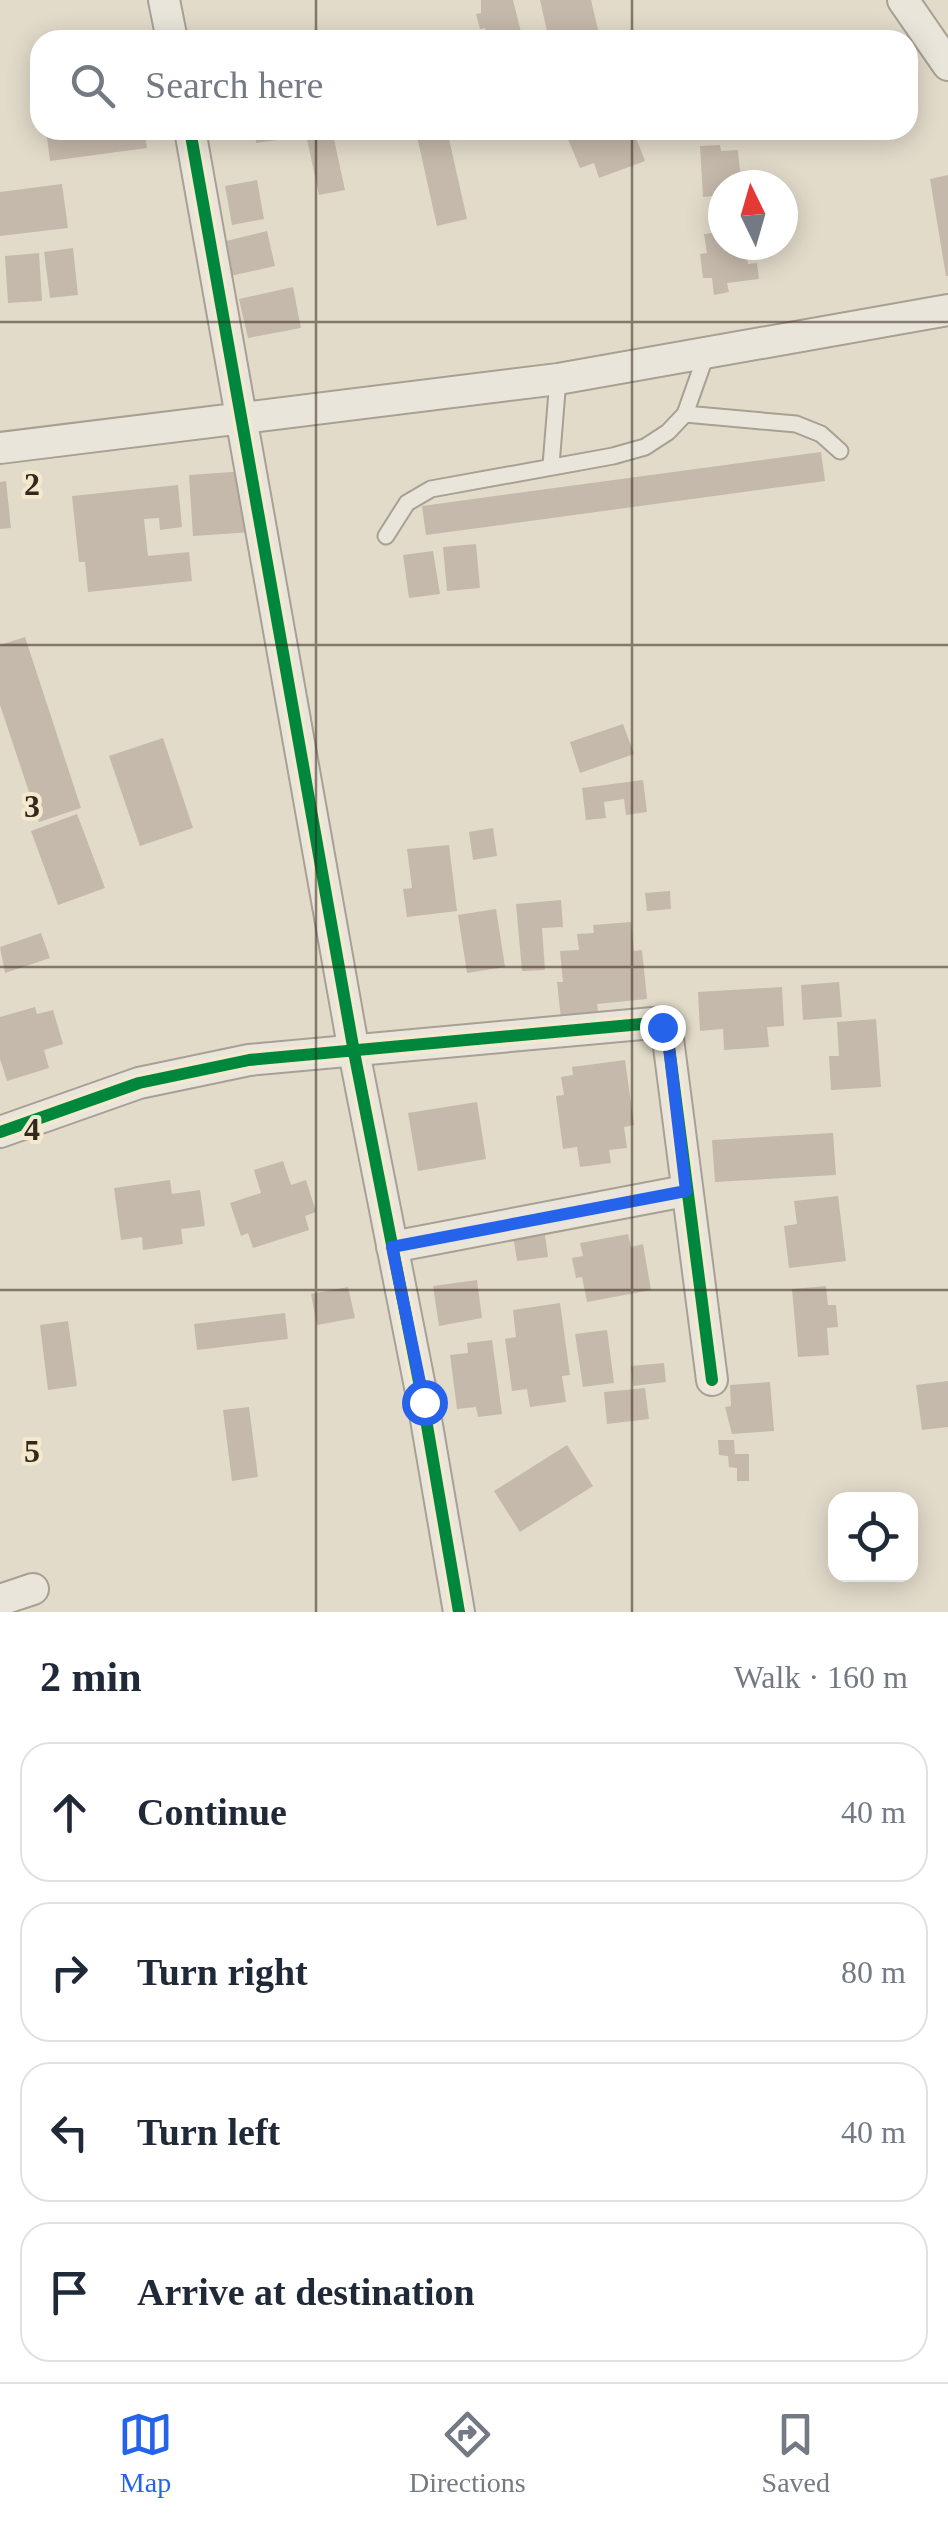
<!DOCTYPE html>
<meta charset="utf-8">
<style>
:root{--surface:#fff;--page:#f6f6f7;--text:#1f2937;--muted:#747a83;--line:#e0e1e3;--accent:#2563eb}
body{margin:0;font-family:Georgia,serif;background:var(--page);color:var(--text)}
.controls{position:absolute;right:30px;bottom:30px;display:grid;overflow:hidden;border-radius:20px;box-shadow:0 5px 25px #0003}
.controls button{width:90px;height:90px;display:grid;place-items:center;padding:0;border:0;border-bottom:2px solid var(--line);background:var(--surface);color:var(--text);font:50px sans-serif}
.compass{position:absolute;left:708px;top:170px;width:90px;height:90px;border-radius:50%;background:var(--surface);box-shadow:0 5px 25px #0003;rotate:355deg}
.stop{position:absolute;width:30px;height:30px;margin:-22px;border:8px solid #2563eb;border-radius:50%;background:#fff}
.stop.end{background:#2563eb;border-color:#fff;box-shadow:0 2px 10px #0008}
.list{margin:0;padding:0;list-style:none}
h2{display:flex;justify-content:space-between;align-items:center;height:130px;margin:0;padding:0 40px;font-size:42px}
h2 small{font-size:32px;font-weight:400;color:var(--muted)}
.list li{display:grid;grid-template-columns:65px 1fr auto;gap:30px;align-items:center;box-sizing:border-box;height:140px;margin:0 20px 20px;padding:0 20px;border:2px solid var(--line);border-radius:30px}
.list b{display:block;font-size:38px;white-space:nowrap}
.list em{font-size:32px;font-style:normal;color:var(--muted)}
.icon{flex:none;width:55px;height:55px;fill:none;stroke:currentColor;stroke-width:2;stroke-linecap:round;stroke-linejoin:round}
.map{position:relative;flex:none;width:948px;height:1612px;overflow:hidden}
.search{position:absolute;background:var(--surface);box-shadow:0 5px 25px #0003;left:30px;right:30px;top:30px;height:110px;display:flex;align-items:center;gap:25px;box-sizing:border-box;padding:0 35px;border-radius:30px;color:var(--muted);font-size:38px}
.sheet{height:770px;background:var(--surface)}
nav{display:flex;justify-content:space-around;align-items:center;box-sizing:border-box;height:140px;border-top:2px solid var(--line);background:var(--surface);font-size:28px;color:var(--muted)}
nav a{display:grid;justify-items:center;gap:5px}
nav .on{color:var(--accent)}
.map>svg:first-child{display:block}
.building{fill:#c5b9ab}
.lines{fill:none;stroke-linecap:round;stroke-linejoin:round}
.lane-casing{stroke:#a7a093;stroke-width:19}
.street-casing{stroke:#a7a093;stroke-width:34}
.lane{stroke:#eae5db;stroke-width:15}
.street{stroke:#eae5db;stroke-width:30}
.cycleway-casing{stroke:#f4e9ce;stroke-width:19}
.cycleway{stroke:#00873e;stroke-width:12}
.route{stroke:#2563eb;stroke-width:12}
.grid{fill:none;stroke:#34281c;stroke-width:2.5;stroke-opacity:0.55}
.grid-label{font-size:32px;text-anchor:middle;font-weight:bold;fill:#34281c;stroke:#f4e9ce;stroke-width:8;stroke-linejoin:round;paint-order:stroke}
</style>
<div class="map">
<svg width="948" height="1612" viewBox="0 0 948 1612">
<rect width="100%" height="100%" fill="#e2dbca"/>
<path class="building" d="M481,0H513L523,40H478L477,34L486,31L485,28L480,29L476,14L481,13Z
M540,0H591L600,38L549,40Z
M46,130H144L147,148L50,161Z
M255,130H283L284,139L256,143Z
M305,130H332L345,190L319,195Z
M447,130L467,219L437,226L416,132Z
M581,130H633L645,161L599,178L594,163L580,168L568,139L582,133Z
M720,145L721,151L738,150L740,171L748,170L749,185H723V202H714L713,196L703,197L700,146Z
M948,175V276H946L930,179Z
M257,180L264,219L232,225L225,186Z
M62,184L68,228L0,236V192Z
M267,231L275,266L230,276L222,242Z
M713,233L714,238L723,237V245H755L756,250L746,251L748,264L757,263L759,279L727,283L729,292L714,295L712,278H703L700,254L707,253L704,234Z
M73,248L78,295L50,298L44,252Z
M39,253L42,301L8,303L5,256Z
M293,287L301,328L248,338L239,299Z
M821,452L825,481L426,535L422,506Z
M247,471L252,532L193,536L189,475Z
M6,481L11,528L0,529V482Z
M178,485L182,527L160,530L159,518L144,519L148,556L189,552L192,581L88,592L85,562H79L72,496Z
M476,544L480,588L447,591L443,547Z
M433,551L440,594L409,598L403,555Z
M25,637L81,808L39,822L0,705V645Z
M623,724L634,754L580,773L570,742Z
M163,738L193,828L140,846L109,756Z
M643,780L647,812L626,815L624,799L604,802L606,818L586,820L582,788Z
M77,814L105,888L58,905L31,831Z
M493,828L497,856L473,860L469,832Z
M449,845L457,911L407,917L403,889L412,888L407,849Z
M670,891L671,909L647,911L645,893Z
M561,900L563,927L542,928L545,970L522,971L516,904Z
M496,909L505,967L467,973L458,915Z
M631,922L634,951L642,950L647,999L597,1004L600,1025L562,1028L557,982H563L560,951L579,950L577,934L594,933L593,925Z
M41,933L50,958L5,973L0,947Z
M839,982L842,1017L803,1020L801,985Z
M782,987L784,1026L767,1027L769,1047L724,1050L723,1029L700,1031L698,992Z
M35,1007L37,1014L53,1010L63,1044L44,1050L49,1068L7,1081L0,1059V1017Z
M876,1019L881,1087L831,1090L829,1056H839L837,1022Z
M625,1060L634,1125L624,1127L627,1148L609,1150L611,1163L580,1167L577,1147L563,1149L556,1096L564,1095L561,1077L573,1075L572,1067Z
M477,1102L486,1159L418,1171L408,1113Z
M833,1133L836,1175L715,1182L712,1140Z
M283,1161L291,1185L306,1180L316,1212L305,1216L309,1230L253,1248L248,1233L241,1236L230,1203L261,1193L254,1170Z
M170,1180L172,1194L200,1190L205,1226L181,1229L183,1244L143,1250L142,1237L121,1240L114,1188Z
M838,1196L846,1261L789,1268L784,1226L797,1224L794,1201Z
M544,1228L548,1257L517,1261L513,1235Z
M628,1234L631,1247L643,1244L651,1290L587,1302L582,1277L576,1278L572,1258L583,1256L580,1243Z
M477,1280L482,1318L439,1326L433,1286Z
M826,1286L828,1305H836L838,1327L827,1328L829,1355L798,1357L792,1289Z
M348,1287L355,1318L317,1325L311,1294Z
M560,1303L570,1375L562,1376L566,1402L530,1407L527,1389L512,1391L505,1339L516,1337L513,1310Z
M285,1313L288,1339L197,1350L194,1324Z
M68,1321L77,1386L48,1390L40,1325Z
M607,1330L614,1383L583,1387L575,1334Z
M492,1340L502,1414L478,1417L476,1407L457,1409L450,1355L468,1353L467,1343Z
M664,1363L666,1382L633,1386L631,1366Z
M948,1381V1427L922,1430L916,1385Z
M770,1382L774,1431L732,1434L725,1407L731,1406L730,1385Z
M645,1388L649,1419L607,1424L604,1392Z
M249,1407L258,1477L232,1481L223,1410Z
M718,1440H734L735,1454H749V1481H737V1468L729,1467L728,1456L719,1455Z
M567,1445L593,1486L520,1532L494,1491Z"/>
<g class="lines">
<defs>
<path id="lane" d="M685,414L796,424L821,434L840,451
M551,465L558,379
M386,536L407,503L431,489L613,456L645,447L668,432L685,414L706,355"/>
<path id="street" d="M164,0L172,40
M903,0L948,65
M190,130L354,1052L423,1402L459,1612
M0,448L558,379L948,310
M0,1132L139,1083L249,1060L653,1023L662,1027L668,1039L712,1380
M392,1247L685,1191
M0,1600L33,1589"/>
</defs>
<use href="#lane" class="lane-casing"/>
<use href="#street" class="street-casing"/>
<use href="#lane" class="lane"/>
<use href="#street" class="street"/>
<defs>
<path id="cycleway" d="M190,130L354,1052L423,1402L459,1612
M0,1132L139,1083L249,1060L653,1023L662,1027L668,1039L712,1380"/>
</defs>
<use href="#cycleway" class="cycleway-casing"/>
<use href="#cycleway" class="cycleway"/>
</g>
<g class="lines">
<path class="route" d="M424,1402L392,1247L686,1191L668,1039L662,1027"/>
</g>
<path class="grid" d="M316,0V40M632,0V40M316,130V1612M632,130V1612M0,322H948M0,645H948M0,967H948M0,1290H948"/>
<g class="grid-label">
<text x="32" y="495">2</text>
<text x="32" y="817">3</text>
<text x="32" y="1140">4</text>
<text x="32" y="1462">5</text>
</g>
</svg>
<div class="controls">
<button><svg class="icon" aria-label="locate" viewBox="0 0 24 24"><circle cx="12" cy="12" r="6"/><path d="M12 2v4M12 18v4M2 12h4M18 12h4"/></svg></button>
</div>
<svg class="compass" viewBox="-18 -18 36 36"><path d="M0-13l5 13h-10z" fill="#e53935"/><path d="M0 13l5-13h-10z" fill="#747a83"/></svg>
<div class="stop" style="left:424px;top:1402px"></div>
<div class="stop end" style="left:662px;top:1027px"></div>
<div class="search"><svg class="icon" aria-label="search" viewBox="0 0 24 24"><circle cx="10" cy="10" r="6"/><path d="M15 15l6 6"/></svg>Search here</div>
</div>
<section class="sheet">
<h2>2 min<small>Walk · 160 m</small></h2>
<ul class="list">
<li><svg class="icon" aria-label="ahead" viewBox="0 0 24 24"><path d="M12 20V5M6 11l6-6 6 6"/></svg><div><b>Continue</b></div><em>40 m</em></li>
<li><svg class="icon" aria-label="right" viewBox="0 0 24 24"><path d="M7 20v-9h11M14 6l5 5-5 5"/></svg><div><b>Turn right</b></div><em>80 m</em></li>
<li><svg class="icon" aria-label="left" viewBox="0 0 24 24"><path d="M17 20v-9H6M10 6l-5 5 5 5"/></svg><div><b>Turn left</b></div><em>40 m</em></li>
<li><svg class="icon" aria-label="arrive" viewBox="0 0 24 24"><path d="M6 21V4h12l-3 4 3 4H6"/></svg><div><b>Arrive at destination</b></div></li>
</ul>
</section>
<nav>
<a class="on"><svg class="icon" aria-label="map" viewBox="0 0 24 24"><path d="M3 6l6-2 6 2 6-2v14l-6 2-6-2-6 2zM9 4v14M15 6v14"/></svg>Map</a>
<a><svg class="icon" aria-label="directions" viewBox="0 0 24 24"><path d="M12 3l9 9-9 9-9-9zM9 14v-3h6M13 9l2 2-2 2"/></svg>Directions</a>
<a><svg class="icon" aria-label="saved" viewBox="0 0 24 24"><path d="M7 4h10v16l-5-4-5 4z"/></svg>Saved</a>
</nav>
